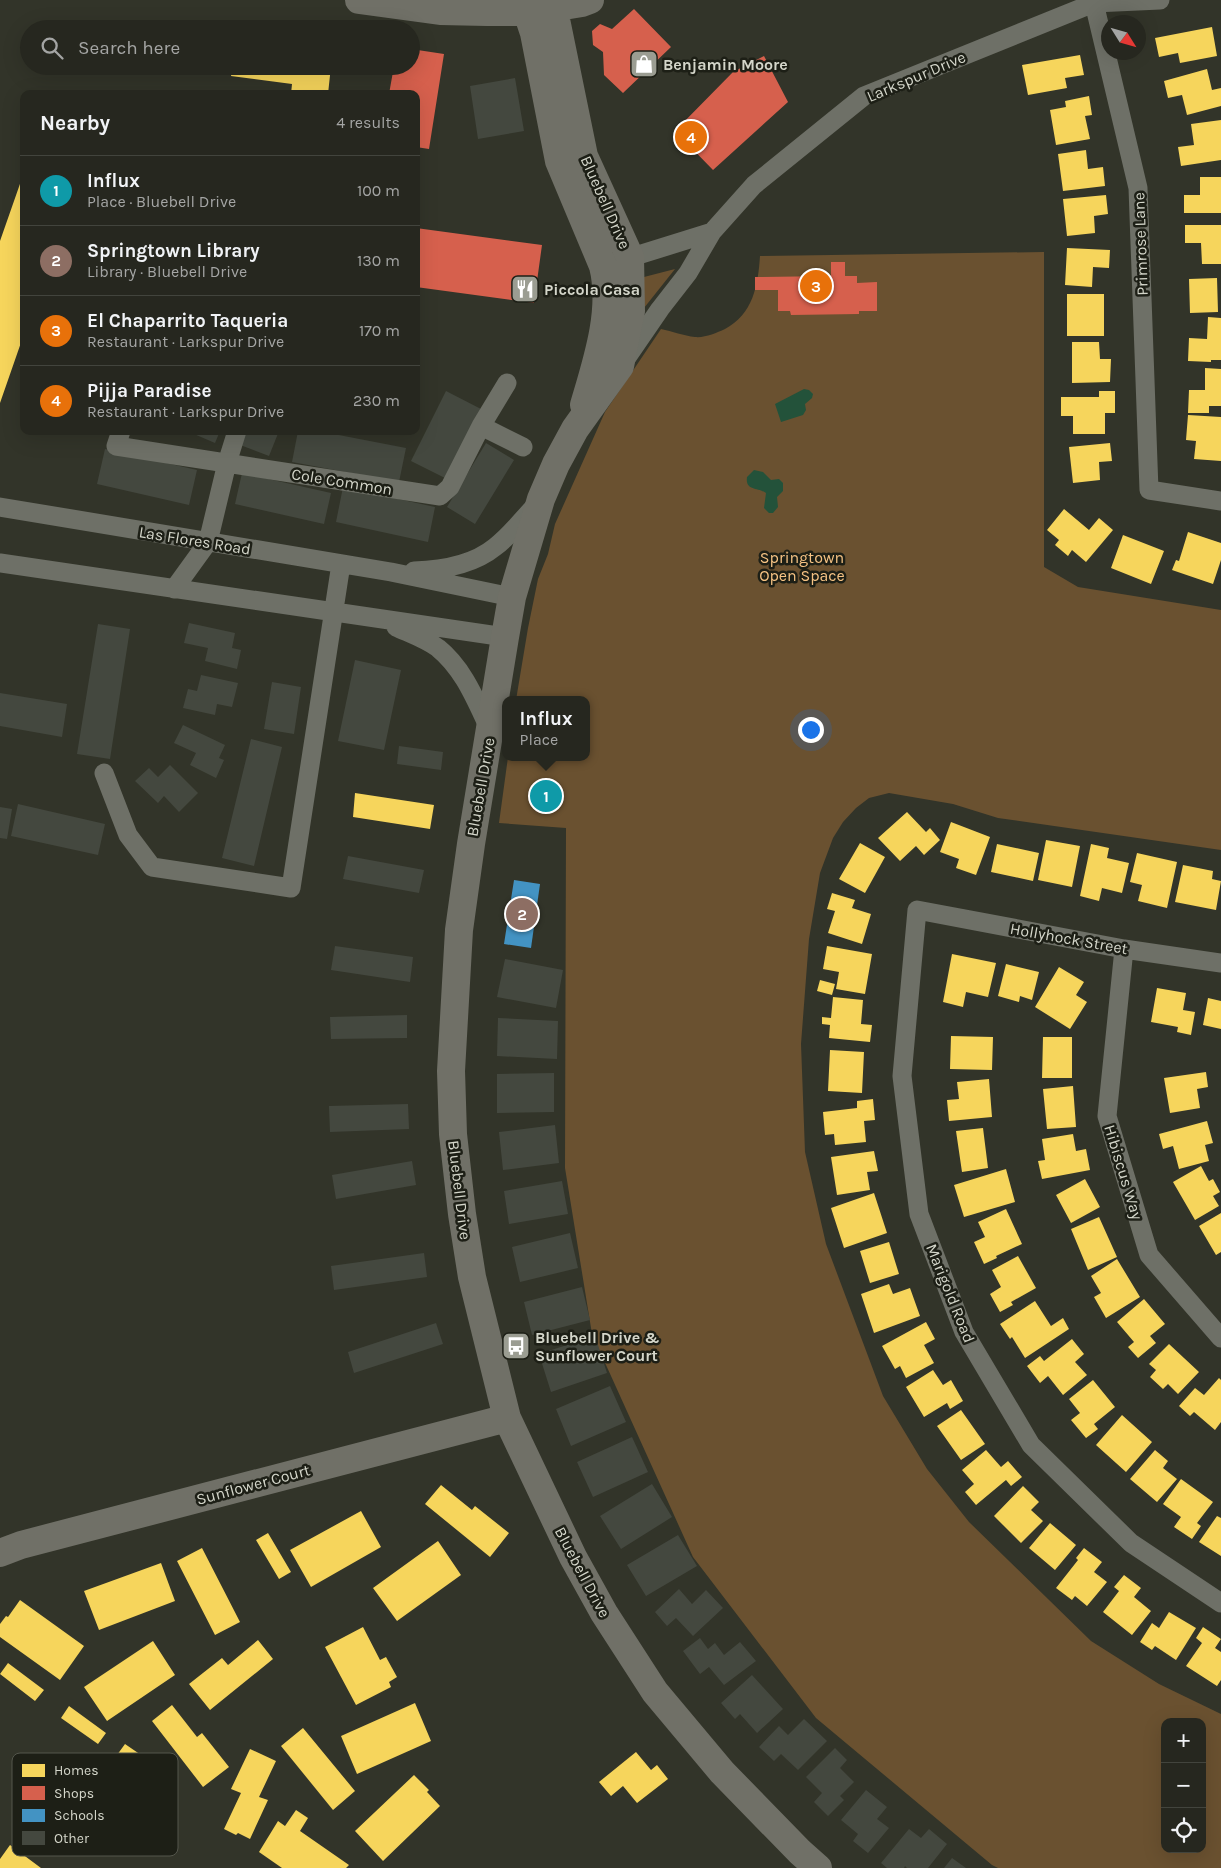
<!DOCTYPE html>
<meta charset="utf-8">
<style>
:root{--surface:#26271f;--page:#32332c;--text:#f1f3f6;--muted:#a4a5a4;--line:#42443d;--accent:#db2777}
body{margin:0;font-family:Karla,sans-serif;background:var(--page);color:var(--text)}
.controls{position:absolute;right:15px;bottom:15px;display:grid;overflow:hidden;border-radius:10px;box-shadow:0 5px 20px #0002}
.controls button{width:45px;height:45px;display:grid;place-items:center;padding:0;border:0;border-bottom:1px solid var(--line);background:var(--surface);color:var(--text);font:25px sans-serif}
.compass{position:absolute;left:1101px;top:15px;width:45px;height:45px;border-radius:50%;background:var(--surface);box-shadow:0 5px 20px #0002;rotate:127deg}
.you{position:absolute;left:810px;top:729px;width:18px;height:18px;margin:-12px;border:4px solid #fff;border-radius:50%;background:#1a73e8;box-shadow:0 0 0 8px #1a73e833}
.badge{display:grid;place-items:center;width:32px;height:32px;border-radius:50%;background:var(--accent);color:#fff;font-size:16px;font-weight:700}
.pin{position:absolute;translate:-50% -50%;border:2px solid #fff;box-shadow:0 1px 5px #0006}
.popup{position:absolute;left:502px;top:696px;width:88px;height:65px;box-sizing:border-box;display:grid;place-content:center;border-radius:10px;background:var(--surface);filter:drop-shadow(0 1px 4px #0005);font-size:16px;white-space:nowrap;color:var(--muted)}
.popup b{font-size:19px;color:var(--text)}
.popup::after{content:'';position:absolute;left:50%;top:100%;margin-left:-10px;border:10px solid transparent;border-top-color:var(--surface)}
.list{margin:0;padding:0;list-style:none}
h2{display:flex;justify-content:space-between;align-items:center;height:65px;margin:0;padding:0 20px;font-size:21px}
h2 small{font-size:16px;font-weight:400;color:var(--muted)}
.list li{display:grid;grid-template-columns:32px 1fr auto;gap:15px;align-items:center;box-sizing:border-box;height:70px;padding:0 20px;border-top:1px solid var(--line)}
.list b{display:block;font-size:19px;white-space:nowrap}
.list p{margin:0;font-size:16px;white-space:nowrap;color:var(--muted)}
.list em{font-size:16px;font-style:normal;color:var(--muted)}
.icon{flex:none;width:28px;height:28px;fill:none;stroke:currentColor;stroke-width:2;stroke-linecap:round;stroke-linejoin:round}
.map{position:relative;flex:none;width:1221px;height:1868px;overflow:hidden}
.search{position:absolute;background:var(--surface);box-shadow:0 5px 20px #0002;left:20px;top:20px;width:400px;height:55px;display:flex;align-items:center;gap:12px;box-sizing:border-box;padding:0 18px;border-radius:28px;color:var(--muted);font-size:19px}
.panel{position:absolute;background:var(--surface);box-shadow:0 5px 20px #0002;left:20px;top:90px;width:400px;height:345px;border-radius:10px}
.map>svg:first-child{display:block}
.green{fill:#6a5130;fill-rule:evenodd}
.water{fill:#23523a}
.homes{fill:#f6d55c}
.shops{fill:#d6604d}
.schools{fill:#4393c3}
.building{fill:#44483f}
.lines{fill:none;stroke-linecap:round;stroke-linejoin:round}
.street{stroke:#6e7067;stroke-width:19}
.secondary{stroke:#707067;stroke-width:28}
.labels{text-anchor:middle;stroke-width:5;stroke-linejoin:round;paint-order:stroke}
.poi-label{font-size:16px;font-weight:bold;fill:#d4d6ca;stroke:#1d1f16;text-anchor:start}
.street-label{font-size:16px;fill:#d4d6ca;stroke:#1d1f16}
.park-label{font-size:16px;fill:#f6c384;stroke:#1d1f16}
.key{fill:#1d1f16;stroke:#54564c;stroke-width:1}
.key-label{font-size:14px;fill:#d4d6ca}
</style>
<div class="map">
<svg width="1221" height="1868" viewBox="0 0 1221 1868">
<rect width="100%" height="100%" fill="#323429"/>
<path class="green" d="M1044,252V567L1078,587L1221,610V850L998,818L953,804L889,793L869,798L856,808L843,822L833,838L820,873L809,939L801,1044L805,1152L826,1244L883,1396L927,1469L969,1522L1091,1641L1159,1684L1221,1714V1868H998L992,1865L816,1718L693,1557L592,1334L565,1168L566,828L499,823L508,757H586V700H516L528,628L538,579L548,554L555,524L605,412L661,329C672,331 684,336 695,337C705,338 716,333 725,329C753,314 758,286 760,256ZM1165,1722H1202V1849H1165Z
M675,269L644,308V277Z"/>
<path class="water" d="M804,389L809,390L813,394L812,398L805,404L806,410L803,415L781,422L775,404Z
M754,470L763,472L771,480L779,479L783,483V491L777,497L778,507L773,513H769L764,508L766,493C758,487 745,491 747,477Z"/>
<path class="homes" d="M1212,27L1217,56L1180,63L1178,53L1159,57L1155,38Z
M1080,55L1084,75L1065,78L1067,88L1028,95L1022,65Z
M233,66H331L328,94H291L292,84L231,76Z
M1207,69L1212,90L1221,88V106L1187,115L1182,95L1168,98L1164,81Z
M1089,96L1092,115L1085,116L1090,139L1056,145L1050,110L1066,107L1065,101Z
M1221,120V160L1181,166L1178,147L1194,145L1191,124Z
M1086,150L1088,169L1103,167L1105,186L1063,191L1058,154Z
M1200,177H1221V213H1184V195H1200Z
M21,181L24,182V334L0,403V241Z
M1106,195L1108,214L1094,216L1095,233L1067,236L1063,199Z
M1185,225H1221V264H1202L1201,243H1185Z
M1067,248L1110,250L1109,268L1093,267L1092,287L1065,285Z
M1217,278L1218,312L1190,313L1189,279Z
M1067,294H1104V336H1067Z
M1208,317L1221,318V360H1211V362L1188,361L1189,338L1207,339Z
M1072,342H1099L1100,359H1111L1110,382L1072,383Z
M1205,368L1221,369V406H1209V413H1188L1189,390H1205Z
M1099,391H1115V413H1105V434H1073V416H1061V397H1099Z
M1188,415L1221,417V461L1194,459L1196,441L1186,440Z
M1110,443L1112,461L1099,462L1100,480L1073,483L1069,447Z
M1064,509L1089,530L1099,518L1113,530L1086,562L1072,550L1068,556L1055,545L1059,540L1047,530Z
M1188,532L1221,543V560L1213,584L1172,570L1176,560L1179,561Z
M1123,535L1164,551L1151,584L1111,568Z
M355,793L434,805L430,829L353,817Z
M907,812L926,832L930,828L940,840L924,855L916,846L900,861L878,838Z
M951,822L990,837L976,875L956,868L959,859L940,852Z
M1046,840L1080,846L1072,887L1038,880Z
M860,843L885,857L865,893L839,879Z
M997,844L1039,853L1033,881L991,872Z
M1091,844L1109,848L1107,858L1129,863L1122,893L1102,888L1099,901L1080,896Z
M1137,853L1177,862L1167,908L1138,901L1142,885L1130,882Z
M1183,865L1213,871L1212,879L1221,881L1216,910L1175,902Z
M832,893L855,900L852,908L871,914L862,944L828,933L835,911L827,909Z
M827,946L872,954L865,994L836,989L839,972L823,969Z
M952,954L996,963L988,997L966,992L963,1007L943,1002Z
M1006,964L1039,972L1032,1000L1020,996L1019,1002L998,996Z
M1059,967L1084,982L1076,995L1087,1002L1070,1029L1035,1007Z
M820,980L835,984L832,995L817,991Z
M1157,988L1186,993L1183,1010L1195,1012L1191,1035L1177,1032L1178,1027L1151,1022Z
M833,997L863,1000L861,1024L872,1025L870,1042L829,1038L830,1025L822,1024V1017L831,1018Z
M1208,998L1221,1001V1029L1203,1025Z
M951,1036L993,1037L992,1070L950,1069Z
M1043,1037H1072V1078H1042Z
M830,1050L864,1052L862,1093L828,1091Z
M1206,1072L1208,1087L1197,1089L1200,1108L1170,1113L1164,1078Z
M989,1079L992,1117L949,1121L947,1100L959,1099L957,1082Z
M1073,1086L1076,1127L1047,1129L1043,1089Z
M873,1099L875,1120L864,1121L866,1142L835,1145L834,1134L825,1135L823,1112L857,1108V1101Z
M1207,1121L1213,1143L1205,1145L1209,1161L1179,1169L1173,1146L1163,1149L1159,1134Z
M983,1128L988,1168L962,1172L956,1131Z
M1073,1134L1076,1151L1086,1149L1090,1170L1042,1179L1038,1161L1045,1160L1042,1139Z
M874,1151L878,1171L867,1172L870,1190L837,1195L831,1157Z
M1201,1166L1209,1181L1213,1179L1220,1192L1213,1196L1219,1206L1195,1220L1173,1182Z
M1006,1169L1015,1202L964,1217L954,1185Z
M1085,1179L1100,1207L1071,1223L1056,1195Z
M874,1193L887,1233L844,1248L831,1208Z
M1006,1209L1022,1244L996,1256L997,1258L984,1264L974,1242L985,1237L978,1222Z
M1221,1213V1252L1216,1255L1199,1226Z
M1099,1217L1117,1257L1088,1270L1071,1229Z
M889,1242L899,1274L870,1283L860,1251Z
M1018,1256L1036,1288L1011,1302L1013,1305L1000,1312L990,1294L1001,1287L992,1270Z
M1117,1259L1140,1297L1106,1318L1094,1297L1101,1293L1091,1276Z
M889,1284L893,1294L910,1288L920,1316L874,1333L861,1294Z
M1144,1299L1165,1324L1150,1336L1156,1343L1138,1358L1128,1347L1134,1342L1117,1322Z
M1035,1301L1051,1326L1063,1318L1069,1329L1025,1358L1012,1337L1010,1339L1000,1324Z
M926,1322L935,1339L924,1345L934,1363L906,1378L900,1366L895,1369L882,1346Z
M1072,1339L1084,1354L1075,1362L1087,1375L1063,1395L1048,1376L1040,1383L1027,1366L1040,1356L1044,1361Z
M1169,1344L1199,1372L1178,1394L1168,1384L1163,1389L1150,1377L1156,1370L1149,1364Z
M933,1370L943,1385L951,1380L963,1401L950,1409L947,1403L924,1417L906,1387Z
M1219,1378L1221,1380V1422L1215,1430L1194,1412L1190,1416L1179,1406L1195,1388L1204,1395Z
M1093,1380L1115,1407L1094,1424L1098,1429L1086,1438L1071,1420L1080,1413L1069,1399Z
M961,1410L985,1444L961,1460L937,1426Z
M1122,1415L1152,1442L1126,1472L1096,1445Z
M986,1450L1001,1467L1008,1461L1022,1477L1011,1486L1006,1480L976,1505L965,1492L974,1484L962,1470Z
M1155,1450L1168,1461L1163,1468L1177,1479L1157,1502L1130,1479Z
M1181,1479L1213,1502L1197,1523L1201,1526L1192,1539L1174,1527L1181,1517L1163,1504Z
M441,1485L472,1510L475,1506L509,1533L490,1557L425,1504Z
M1023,1486L1039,1502L1031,1510L1043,1521L1021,1543L994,1516Z
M361,1511L381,1547L311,1587L290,1550Z
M1217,1516L1221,1518V1556L1199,1542Z
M1050,1523L1076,1545L1055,1570L1029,1548Z
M268,1533L291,1572L279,1579L256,1540Z
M438,1541L461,1575L397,1621L373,1588Z
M202,1548L240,1622L215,1635L177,1561Z
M1084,1548L1102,1562L1094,1572L1107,1582L1087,1606L1075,1596L1072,1600L1056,1588L1078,1560L1076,1558Z
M161,1563L175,1601L99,1630L84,1591Z
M1124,1575L1141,1588L1134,1597L1151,1611L1132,1635L1103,1612L1119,1591L1114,1587Z
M20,1600L84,1646L60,1680L0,1637V1624L6,1616L8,1617Z
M1169,1612L1196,1628L1176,1660L1155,1646L1152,1650L1140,1642L1152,1623L1159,1628Z
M363,1627L380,1660L386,1657L397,1677L389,1682L391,1687L356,1705L325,1647Z
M1203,1627L1221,1639L1215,1648L1221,1652V1680L1217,1686L1186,1666L1202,1643L1196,1638Z
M258,1640L273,1659L210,1710L189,1684L222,1658L228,1665Z
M153,1641L175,1675L107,1721L84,1687Z
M8,1663L44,1690L35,1701L0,1674Z
M415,1703L431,1741L357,1774L341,1736Z
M172,1705L197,1737L202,1733L229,1767L203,1787L152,1721Z
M69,1706L106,1733L98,1744L61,1718Z
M303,1728L355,1791L333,1810L281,1746Z
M125,1744L163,1770L155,1782L117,1755Z
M250,1749L276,1761L259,1797L268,1800L250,1839L238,1833L236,1835L224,1829L241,1793L231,1789Z
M636,1752L651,1770L657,1765L668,1779L637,1803L623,1786L611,1796L599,1782Z
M414,1775L429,1790L427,1792L440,1806L383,1861L355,1831Z
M296,1810L308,1818L300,1831L349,1865L346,1868H282L259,1852L278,1821L285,1826Z
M10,1845L41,1868H0V1859Z"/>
<path class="shops" d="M634,9L671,47L623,93L604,75L603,52L593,45L592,31L600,24L612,29Z
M411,49L444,54L429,149L416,147V94H389L394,66H411Z
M764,56L788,102L713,170L675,131L733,72Z
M416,228L542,245L534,303L416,287Z
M831,262H845V276H857V283L877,282V311H859V314L791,315L790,311H778V290H755V277L831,276Z"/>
<path class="schools" d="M514,880L540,884L531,948L504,944Z"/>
<path class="building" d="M515,78L524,131L478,139L470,86Z
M446,391L481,409L445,478L411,461Z
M187,431H220L215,443Z
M240,431H279L269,456L235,443Z
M298,431H318L406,448L399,482L292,462Z
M486,443L514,460L475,524L447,507Z
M105,449L197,470L189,505L97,484Z
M242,473L331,493L324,524L235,504Z
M343,487L435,507L428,542L336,522Z
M189,623L235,633L232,648L241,650L237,669L205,661L208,648L184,643Z
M98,624L130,629L110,759L77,754Z
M355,660L401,670L384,750L338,741Z
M201,675L238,683L232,707L217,704L215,715L183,708L188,689L197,691Z
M272,682L301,687L294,734L264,729Z
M0,693L67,704L62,737L0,726Z
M183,725L225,745L219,758L224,760L216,778L190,765L196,753L174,743Z
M251,739L282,747L254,866L222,858Z
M399,746L443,752L441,770L397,764Z
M170,765L198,793L179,812L164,796L158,803L135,781L149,768L158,777Z
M18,804L105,824L98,855L11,836Z
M0,807L12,809L7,839L0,838Z
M348,856L424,870L419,893L343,879Z
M335,946L413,957L410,982L331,970Z
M505,959L563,970L556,1008L497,997Z
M407,1015V1038L331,1039L330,1017Z
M498,1018L558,1021L557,1059L497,1056Z
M554,1073V1112L497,1113V1074Z
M408,1104L409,1129L330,1132L329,1106Z
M555,1125L559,1163L503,1170L499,1132Z
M412,1161L416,1185L336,1199L332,1175Z
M562,1181L568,1214L509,1224L504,1191Z
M570,1233L578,1268L520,1282L512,1247Z
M424,1253L427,1277L334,1290L331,1266Z
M582,1287L590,1320L532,1335L524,1302Z
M436,1323L443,1344L354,1373L348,1352Z
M595,1336L607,1373L551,1392L539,1354Z
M610,1386L626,1422L571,1446L556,1409Z
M632,1437L648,1472L593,1497L577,1462Z
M652,1484L672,1517L621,1549L600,1516Z
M678,1535L697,1566L646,1596L627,1565Z
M679,1589L692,1604L706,1590L723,1608L693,1636L676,1618L667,1626L655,1612Z
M700,1638L708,1649L715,1643L724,1655L740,1642L756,1661L724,1685L709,1667L700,1674L683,1651Z
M752,1675L783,1709L757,1733L740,1714L735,1719L721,1703Z
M804,1719L827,1741L798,1770L781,1754L774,1761L759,1747L779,1726L788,1735Z
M835,1748L847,1760L840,1768L854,1782L840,1796L844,1800L828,1816L814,1802L822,1793L806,1777Z
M866,1790L887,1807L877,1819L889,1828L868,1853L853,1841L858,1834L841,1820Z
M909,1829L921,1838L929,1829L947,1844L928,1868H907L905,1866L904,1868H887L881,1863Z
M952,1858L966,1868H944Z"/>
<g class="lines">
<path class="street" d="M1094,3L1138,188L1149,490L1221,501
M603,266L712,232
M625,360L660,309L688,273L712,232L754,185L864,96L1094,3L1160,0
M481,426L507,383
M121,431L116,446L440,496L450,487L481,426L523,447
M0,507L391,572L512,597
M0,563L505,637
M414,571C442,570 473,565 495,547C511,535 524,517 538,503
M174,589L208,542L227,463L237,431
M396,627C409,633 426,639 438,648C464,669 476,701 490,730
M104,773L128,835L152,867L291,888L341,564
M1124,949L1107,1116L1149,1255L1221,1338
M1221,963L1124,949L917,910L902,1076L919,1214L964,1332L1031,1445L1131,1543L1221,1603"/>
<path class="secondary" d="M359,0L440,11L487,12H527L582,3L590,0
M524,0L527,12L534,33L559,161L603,266C614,310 597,361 584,405
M552,0L584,156L630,257L631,311L620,366L575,429L556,464L541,499L512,597L505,637L471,844L459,930L451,1071L453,1134L462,1214L472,1277L507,1418L573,1557L604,1613L655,1692L722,1772L800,1852L818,1868
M0,1553L21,1545L507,1418"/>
</g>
<defs>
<symbol id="shop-square" viewBox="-11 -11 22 22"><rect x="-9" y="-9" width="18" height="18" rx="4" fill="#9b9d92" stroke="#1d1f16"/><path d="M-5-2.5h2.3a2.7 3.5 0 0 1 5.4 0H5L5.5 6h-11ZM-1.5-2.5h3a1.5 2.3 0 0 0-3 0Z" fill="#fff"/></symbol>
<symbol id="restaurant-square" viewBox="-11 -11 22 22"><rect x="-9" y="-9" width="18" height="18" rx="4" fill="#9b9d92" stroke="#1d1f16"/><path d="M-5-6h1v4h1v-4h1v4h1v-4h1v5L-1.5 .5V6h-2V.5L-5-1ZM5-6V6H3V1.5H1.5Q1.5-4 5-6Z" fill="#fff"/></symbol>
<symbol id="bus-square" viewBox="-11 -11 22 22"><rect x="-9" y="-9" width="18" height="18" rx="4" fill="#9b9d92" stroke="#1d1f16"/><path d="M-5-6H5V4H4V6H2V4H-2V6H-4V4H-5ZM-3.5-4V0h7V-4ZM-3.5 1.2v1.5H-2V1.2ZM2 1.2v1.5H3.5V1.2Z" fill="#fff"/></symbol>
</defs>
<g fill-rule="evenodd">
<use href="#shop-square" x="628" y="48" width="32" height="32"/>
<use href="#restaurant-square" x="509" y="273" width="32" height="32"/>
<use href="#bus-square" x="500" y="1330" width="32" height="32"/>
</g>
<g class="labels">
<g class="poi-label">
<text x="663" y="70">Benjamin Moore</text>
<text x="544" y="295">Piccola Casa</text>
<text x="535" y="1343">Bluebell Drive &amp;<tspan x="535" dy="18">Sunflower Court</tspan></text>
</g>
<g class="street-label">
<text transform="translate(916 76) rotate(-23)" y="6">Larkspur Drive</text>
<text transform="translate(606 202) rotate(66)" y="6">Bluebell Drive</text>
<text transform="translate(1140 244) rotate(-92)" y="6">Primrose Lane</text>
<text transform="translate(342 481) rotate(9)" y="6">Cole Common</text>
<text transform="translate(195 540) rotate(9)" y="6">Las Flores Road</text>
<text transform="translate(480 787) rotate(-80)" y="6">Bluebell Drive</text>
<text transform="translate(1069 938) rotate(10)" y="6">Hollyhock Street</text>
<text transform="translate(1124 1172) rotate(73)" y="6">Hibiscus Way</text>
<text transform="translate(460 1190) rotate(83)" y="6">Bluebell Drive</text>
<text transform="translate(951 1293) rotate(68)" y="6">Marigold Road</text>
<text transform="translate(253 1484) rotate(-15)" y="6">Sunflower Court</text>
<text transform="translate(583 1572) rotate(62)" y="6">Bluebell Drive</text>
</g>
<g class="park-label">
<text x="802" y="563">Springtown<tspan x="802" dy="18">Open Space</tspan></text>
</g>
</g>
<rect x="12" y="1753" width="166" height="103" rx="8" class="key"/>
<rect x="22" y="1764" width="23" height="13" fill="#f6d55c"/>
<rect x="22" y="1786" width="23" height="14" fill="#d6604d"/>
<rect x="22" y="1809" width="23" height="13" fill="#4393c3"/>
<rect x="22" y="1831" width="23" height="14" fill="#44483f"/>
<g class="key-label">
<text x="54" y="1775">Homes</text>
<text x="54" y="1798">Shops</text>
<text x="54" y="1820">Schools</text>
<text x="54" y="1843">Other</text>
</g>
</svg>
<div class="controls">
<button>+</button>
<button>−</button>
<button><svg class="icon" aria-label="locate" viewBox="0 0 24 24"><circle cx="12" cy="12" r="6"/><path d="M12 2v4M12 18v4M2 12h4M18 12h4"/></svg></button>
</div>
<svg class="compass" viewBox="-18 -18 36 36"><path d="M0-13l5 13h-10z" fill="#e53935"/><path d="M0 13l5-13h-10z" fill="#a4a5a4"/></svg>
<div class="you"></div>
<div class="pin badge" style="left:546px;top:796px;background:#0f9aa8">1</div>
<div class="popup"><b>Influx</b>Place</div>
<div class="pin badge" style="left:522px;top:914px;background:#8d6e63">2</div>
<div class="pin badge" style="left:816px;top:286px;background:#e8710a">3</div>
<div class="pin badge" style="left:691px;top:137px;background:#e8710a">4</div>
<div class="search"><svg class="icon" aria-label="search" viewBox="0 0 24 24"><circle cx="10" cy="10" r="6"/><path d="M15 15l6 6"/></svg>Search here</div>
<section class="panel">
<h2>Nearby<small>4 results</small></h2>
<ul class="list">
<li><span class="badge" style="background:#0f9aa8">1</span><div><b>Influx</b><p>Place · Bluebell Drive</p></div><em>100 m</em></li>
<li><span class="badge" style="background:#8d6e63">2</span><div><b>Springtown Library</b><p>Library · Bluebell Drive</p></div><em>130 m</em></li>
<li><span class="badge" style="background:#e8710a">3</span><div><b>El Chaparrito Taqueria</b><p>Restaurant · Larkspur Drive</p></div><em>170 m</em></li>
<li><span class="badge" style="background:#e8710a">4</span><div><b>Pijja Paradise</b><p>Restaurant · Larkspur Drive</p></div><em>230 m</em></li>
</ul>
</section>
</div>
